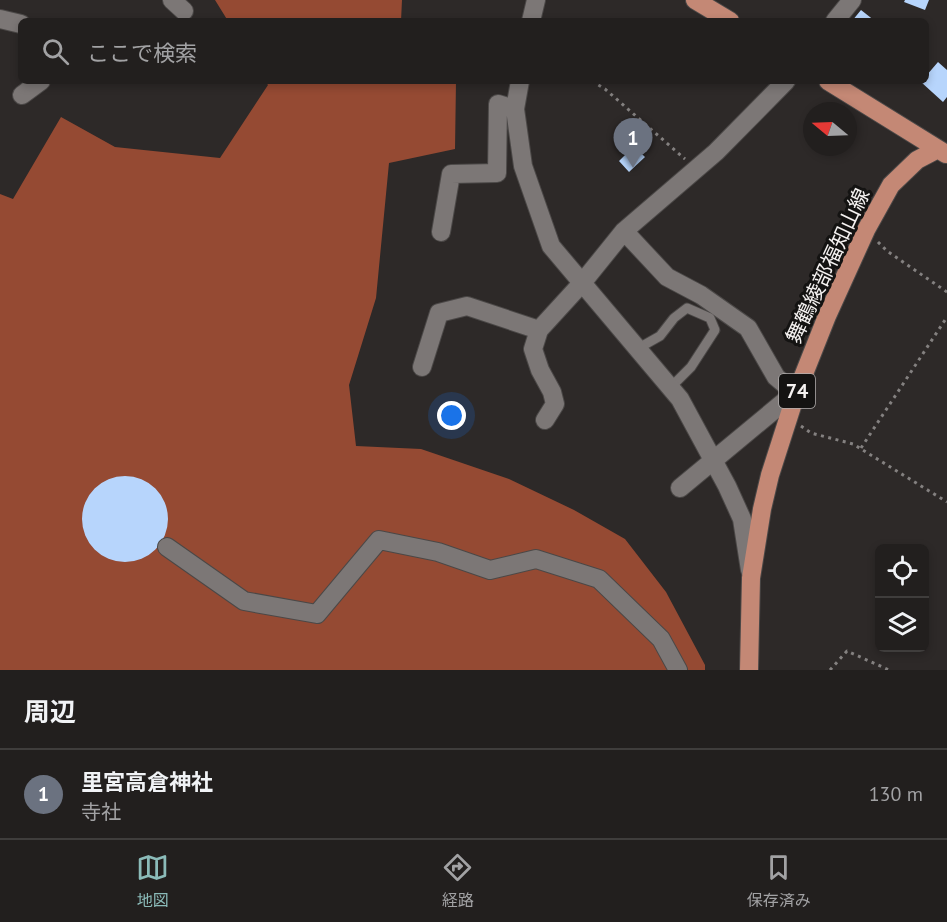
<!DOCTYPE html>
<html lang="ja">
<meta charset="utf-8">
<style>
:root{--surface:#221f1e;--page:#2e2c2b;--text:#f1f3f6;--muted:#a2a2a4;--line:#3f3d3c;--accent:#8bbbb9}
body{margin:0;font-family:"PT Sans","Noto Sans JP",sans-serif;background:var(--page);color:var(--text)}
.controls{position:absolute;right:18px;bottom:18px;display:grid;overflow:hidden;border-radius:9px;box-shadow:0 3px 9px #0003}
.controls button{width:54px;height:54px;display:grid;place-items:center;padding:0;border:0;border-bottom:2px solid var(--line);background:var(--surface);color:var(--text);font:30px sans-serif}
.compass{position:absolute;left:803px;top:102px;width:54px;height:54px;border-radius:50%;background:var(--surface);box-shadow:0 3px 9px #0003;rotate:289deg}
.you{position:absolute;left:452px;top:416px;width:21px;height:21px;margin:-15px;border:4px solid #fff;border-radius:50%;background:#1a73e8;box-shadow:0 0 0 9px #1a73e833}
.badge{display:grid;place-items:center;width:39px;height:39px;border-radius:50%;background:var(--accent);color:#fff;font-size:20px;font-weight:700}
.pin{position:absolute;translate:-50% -50px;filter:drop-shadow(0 2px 3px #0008)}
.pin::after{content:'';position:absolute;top:32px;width:21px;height:18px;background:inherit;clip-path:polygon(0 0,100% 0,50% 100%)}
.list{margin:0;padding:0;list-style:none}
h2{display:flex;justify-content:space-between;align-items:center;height:78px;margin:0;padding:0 24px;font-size:26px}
h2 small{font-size:20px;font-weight:400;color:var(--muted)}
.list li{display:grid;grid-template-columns:39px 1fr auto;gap:18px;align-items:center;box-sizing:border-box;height:90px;padding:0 24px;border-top:2px solid var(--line)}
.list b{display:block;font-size:22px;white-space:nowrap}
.list p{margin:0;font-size:20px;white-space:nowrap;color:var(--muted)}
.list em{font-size:20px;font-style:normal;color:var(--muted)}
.icon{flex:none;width:33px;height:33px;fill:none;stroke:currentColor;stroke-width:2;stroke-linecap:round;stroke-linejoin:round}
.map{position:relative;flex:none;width:947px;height:670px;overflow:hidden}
.search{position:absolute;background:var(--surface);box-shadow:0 3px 9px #0003;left:18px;right:18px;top:18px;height:66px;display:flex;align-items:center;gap:15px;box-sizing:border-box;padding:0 21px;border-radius:9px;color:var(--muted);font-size:22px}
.sheet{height:168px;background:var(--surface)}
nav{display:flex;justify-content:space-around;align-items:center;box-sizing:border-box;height:84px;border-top:2px solid var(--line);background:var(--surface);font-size:16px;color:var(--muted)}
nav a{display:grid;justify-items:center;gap:3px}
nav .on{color:var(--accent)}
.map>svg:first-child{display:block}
.forest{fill:#954a33}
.building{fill:#b7d5fc}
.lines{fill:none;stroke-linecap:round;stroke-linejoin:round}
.lane-casing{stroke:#4b4847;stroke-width:11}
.street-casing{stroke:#4b4847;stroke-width:20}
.primary-casing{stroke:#4b4847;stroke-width:20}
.path{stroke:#848180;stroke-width:3;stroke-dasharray:3 4.5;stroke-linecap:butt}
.lane{stroke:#7c7776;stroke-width:9}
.street{stroke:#7c7776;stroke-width:18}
.primary{stroke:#c48875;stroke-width:18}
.labels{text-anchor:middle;stroke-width:6;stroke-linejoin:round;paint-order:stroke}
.shield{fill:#141312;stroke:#b2afae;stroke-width:1.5}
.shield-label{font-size:20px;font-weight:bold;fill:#f5f2f1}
.street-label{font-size:21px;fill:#f5f2f1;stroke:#141312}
</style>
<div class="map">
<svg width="947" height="670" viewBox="0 0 947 670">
<rect width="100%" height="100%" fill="#2d2928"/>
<path class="forest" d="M215,0H402L401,21H228Z
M265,81H456L455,149L389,163L376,298L349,385L356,446L421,449L509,479L574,510L625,539L666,592L705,665V670H0V194L13,199L61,117L115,147L220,158L268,85Z"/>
<path class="building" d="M905,0H929L925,10L904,2Z
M861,10L875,21H852Z
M938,62L947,70V97L943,102L921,82L926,81V76Z
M634,146L645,157L629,172L619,161Z
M82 519a43 43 0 1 1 86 0a43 43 0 1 1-86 0Z"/>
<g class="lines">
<defs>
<path id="lane" d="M637,349L660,336L674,318L687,308L710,318L715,330L691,367L670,388"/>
<path id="street" d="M172,0L184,11
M0,19L21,24
M531,21L536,0
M835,21L852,0
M520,81L515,109L523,166L551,246L680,399L727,486L742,519L750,570
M22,95L41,81
M624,231L667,277L701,295L748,328L776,377L796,394L791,396L680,488
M441,232L451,174L497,173L498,104L515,109
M422,367L439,313L467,306L539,330
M545,420L555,404L552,392L540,370L533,349L539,330L582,283L624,231L716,152L786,81
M167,547L244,601L317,614L379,540L438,552L490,570L536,559L599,579L661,639L678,670"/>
<path id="primary" d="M695,0L730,21
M828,81L946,154
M749,670L751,578L762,509L770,475L796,394L827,316L866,230L891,185L917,160L938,149"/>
</defs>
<use href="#lane" class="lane-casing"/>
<use href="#street" class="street-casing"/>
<use href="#primary" class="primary-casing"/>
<path class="path" d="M592,81L605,89L685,159
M878,242L887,251L947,292
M801,426L811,433L853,444L947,502
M861,448L947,317
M830,670L847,651L889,670"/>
<use href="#lane" class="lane"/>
<use href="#street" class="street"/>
<use href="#primary" class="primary"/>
</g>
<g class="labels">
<rect class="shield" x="779" y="374" width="36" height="34" rx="4.5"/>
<g class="shield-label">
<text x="797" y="398">74</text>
</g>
<g class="street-label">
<text transform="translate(828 266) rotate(-65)" y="7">舞鶴綾部福知山線</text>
</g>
</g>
</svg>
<div class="controls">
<button><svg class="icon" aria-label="locate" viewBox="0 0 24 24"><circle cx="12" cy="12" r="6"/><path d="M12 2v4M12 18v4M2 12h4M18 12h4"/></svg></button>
<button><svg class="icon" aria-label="layers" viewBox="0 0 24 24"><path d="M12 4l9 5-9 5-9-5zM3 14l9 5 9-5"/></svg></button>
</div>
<svg class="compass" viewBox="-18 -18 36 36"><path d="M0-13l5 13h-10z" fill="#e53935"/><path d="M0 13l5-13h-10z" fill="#a2a2a4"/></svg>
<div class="you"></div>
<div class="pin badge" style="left:633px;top:168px;background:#6b7280">1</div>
<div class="search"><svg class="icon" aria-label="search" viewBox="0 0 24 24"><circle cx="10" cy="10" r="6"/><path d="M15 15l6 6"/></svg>ここで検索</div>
</div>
<section class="sheet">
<h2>周辺<small></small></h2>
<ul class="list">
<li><span class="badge" style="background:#6b7280">1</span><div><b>里宮高倉神社</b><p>寺社</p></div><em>130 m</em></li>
</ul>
</section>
<nav>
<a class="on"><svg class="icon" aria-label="map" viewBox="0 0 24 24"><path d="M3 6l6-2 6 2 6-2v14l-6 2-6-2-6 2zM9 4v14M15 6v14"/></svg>地図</a>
<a><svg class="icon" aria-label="directions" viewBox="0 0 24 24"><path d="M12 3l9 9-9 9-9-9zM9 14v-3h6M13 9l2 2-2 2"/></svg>経路</a>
<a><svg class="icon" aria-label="saved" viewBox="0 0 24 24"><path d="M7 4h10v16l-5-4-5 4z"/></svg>保存済み</a>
</nav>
